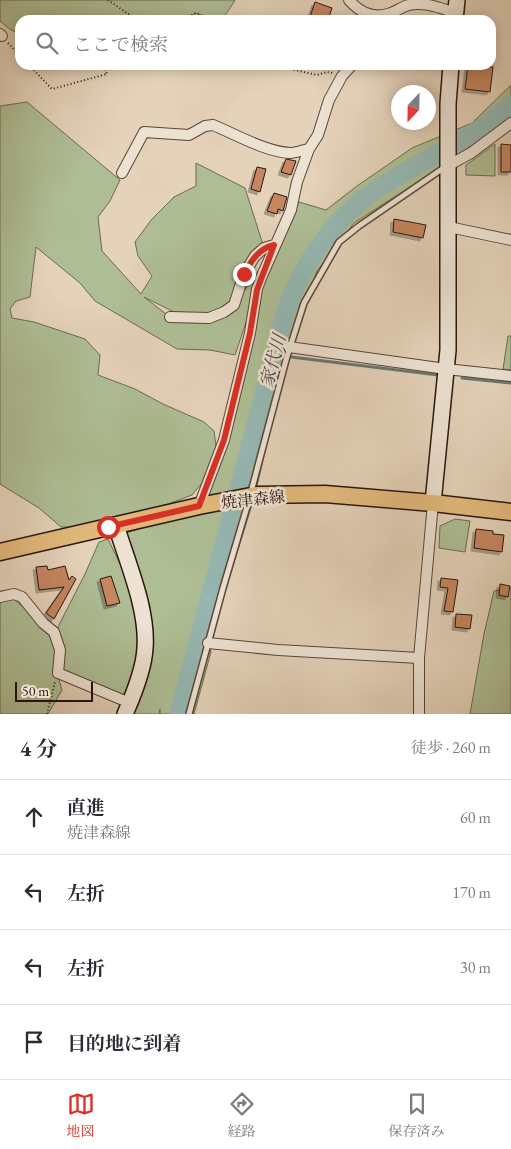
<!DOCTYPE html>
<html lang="ja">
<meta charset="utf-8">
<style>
:root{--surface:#fff;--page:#f2f2f3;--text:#2b2b33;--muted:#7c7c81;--line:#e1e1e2;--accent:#d93025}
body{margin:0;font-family:"EB Garamond","Noto Serif JP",serif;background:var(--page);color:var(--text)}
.compass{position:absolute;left:391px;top:85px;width:45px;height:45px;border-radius:50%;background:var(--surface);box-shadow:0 2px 12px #0003;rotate:202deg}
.scale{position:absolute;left:15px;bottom:12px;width:78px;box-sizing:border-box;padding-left:5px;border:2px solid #2a160e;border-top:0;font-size:14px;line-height:18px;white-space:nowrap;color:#2a160e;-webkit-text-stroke:4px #ede2d2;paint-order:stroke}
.stop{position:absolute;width:15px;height:15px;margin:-11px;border:4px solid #d93025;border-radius:50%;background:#fff}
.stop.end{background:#d93025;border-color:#fff;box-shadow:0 1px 5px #0008}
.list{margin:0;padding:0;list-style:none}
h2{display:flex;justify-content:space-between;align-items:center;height:65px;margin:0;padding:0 20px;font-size:21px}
h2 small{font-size:16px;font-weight:400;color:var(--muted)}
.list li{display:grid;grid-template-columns:32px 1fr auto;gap:15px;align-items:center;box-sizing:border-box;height:75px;padding:0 20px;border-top:1px solid var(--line)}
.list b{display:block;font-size:19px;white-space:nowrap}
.list p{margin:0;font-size:16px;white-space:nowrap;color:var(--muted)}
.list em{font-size:16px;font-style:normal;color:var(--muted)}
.icon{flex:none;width:28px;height:28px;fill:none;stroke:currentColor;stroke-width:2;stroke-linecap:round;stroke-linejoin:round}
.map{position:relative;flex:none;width:511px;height:714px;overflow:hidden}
.search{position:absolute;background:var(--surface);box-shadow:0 2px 12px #0003;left:15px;right:15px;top:15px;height:55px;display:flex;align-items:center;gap:12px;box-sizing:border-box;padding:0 18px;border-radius:15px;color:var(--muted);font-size:19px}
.sheet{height:365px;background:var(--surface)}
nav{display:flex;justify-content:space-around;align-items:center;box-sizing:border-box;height:70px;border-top:1px solid var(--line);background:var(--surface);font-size:14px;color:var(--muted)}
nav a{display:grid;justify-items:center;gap:2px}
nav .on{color:var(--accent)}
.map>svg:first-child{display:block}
.green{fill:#aebd94;stroke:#6c6a51;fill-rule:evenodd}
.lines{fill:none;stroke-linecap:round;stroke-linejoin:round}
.stream{stroke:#6a7770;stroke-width:3}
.river{stroke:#95b7b2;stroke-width:19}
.building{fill:#c6865e;stroke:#2a160e;filter:url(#shadow)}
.lane-casing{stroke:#584539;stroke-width:8}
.street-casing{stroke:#584539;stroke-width:12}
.secondary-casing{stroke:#2a160e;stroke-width:18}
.primary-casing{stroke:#2a160e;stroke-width:19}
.path{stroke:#2a160e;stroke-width:2;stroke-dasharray:1 2.5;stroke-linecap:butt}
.lane{stroke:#ede2d2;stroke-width:5}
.street{stroke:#ede2d2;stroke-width:10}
.secondary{stroke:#ede2d2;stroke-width:15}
.primary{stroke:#e2b97c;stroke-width:16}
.route{stroke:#d93025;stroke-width:6}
.labels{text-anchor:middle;stroke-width:5;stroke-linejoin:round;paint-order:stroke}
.street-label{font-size:16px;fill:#2a160e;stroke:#ede2d2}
.water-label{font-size:18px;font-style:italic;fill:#4f4e47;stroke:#ede2d2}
</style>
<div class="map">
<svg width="511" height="714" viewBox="0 0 511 714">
<defs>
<filter id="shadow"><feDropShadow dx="-3" dy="3" stdDeviation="0" flood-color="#0004"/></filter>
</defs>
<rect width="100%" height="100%" fill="#e4d2b9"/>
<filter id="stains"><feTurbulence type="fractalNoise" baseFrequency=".004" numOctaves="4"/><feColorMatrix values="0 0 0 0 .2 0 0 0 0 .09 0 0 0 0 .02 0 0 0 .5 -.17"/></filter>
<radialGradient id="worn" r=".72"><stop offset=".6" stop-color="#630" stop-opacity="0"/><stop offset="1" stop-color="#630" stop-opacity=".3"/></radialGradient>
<path class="green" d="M0,0H235C222,22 220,24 196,13L182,20H20L19,33L11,30L0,21Z
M511,85V117L441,167L354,223L317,271L296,325L289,347L255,495L209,643L211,652L194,714H160V709L159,714H133L149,649L150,606L126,533L200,510L211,472L192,495L108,527H61L39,508L0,484V106L27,102L120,180L110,201L98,217L102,251L141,294L152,276L138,256L135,242L152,219L174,197L196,186V163L245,188L264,248L249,259L235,303L269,257L266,267L299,202L326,210L357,186L412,148L472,123ZM36,247L80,283L95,301L177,349L210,350L235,355L256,293L213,467L216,446L214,431L204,422L163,404L135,389L98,375L100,355L85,339L34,322L12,318L10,309L16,301L30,297ZM144,297L174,312L205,318L192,323L170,317Z
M495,144V176L466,175V165Z
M508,336H511V370L503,369Z
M455,519L470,521L465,552L439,548L440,526Z
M108,539L121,566L140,618L144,655L131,697L58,673H57L62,690L48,714H0V601L12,597L56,637L58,627L85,574L99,542Z
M511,588V714H470L484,634L494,591Z"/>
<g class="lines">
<path class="stream" d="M275,353L291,357L438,375
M462,378L511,383"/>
<path class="river" d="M179,714L275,353C279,336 283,318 289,302C308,255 339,213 382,186C425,158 473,139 511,105"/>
</g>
<path class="building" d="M315,2L332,8L328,20H319L310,17Z
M468,65L493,67L490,92L465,89Z
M501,144L511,145V172H501Z
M286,159L296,161L291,175L281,172Z
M257,167L266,169L260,192L251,189Z
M274,193L287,197L283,211L278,209L277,214L267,211Z
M394,219L426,225L423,238L393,232Z
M476,529L493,531V534L504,535L502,552L474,548Z
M47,566L48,570L65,566L69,580L72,576L76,579L54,619L46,613L64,587L39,590L36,567Z
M111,576L120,603L107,606L100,579Z
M441,578L458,580L453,612L444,611L448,588L440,587Z
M500,584L510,586L508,597L499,595Z
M456,614L472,615L470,629L455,627Z"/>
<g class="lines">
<defs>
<path id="lane" d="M251,492L286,360L304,303L339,242L359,226L445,167
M189,714L223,588L249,500"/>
<path id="street" d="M349,0C360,13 375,19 391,13C397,11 403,6 409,5C424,1 442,9 456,13
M0,34L2,36
M449,165L471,153L511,123
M122,173L144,132L189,135L205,126L213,125C235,134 266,152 290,153C296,153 303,150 309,149
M449,227L511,240
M170,317L209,318L224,312L234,305L244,274L255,256L264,248L274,245
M289,347L446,369L511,376
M199,506L224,440L250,333L257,289L261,278L291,210L297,182L309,149L318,135L329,100L342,76L352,65
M0,597L14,594L22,597L43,623L54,632L60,650L58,673L130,703
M208,643L278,650L419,658
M419,714V658L433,503"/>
<path id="secondary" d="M455,20L457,0
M433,503L448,350V104L451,65
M116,525C127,562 148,609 145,648C144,668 133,696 125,714"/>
<path id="primary" d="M0,552L199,506L256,495L325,494L433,503L511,512"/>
</defs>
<use href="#lane" class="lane-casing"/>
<use href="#street" class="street-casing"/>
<use href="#secondary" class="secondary-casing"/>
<use href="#primary" class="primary-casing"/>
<path class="path" d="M108,0L137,20
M182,20L196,13L211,20
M8,43L20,56
M29,65L52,89L107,74L103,65
M242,65L267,69L281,67L317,75L327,72L332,73
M47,714L55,682"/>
<use href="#lane" class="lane"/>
<use href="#street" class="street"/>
<use href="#secondary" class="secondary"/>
<use href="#primary" class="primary"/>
</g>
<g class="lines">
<path class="route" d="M108,527L199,506L224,440L250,333L257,290L274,245C258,249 252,260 244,274"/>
</g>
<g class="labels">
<g class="street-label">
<text transform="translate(253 499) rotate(-6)" y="6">焼津森線</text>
</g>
<g class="water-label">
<text transform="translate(273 361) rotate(-75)" y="6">家代川</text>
</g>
</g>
<rect width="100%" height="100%" filter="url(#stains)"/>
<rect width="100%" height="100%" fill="url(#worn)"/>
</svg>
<svg class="compass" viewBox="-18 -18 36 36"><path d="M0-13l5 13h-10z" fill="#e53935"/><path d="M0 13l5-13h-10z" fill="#7c7c81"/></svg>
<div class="scale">50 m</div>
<div class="stop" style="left:108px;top:527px"></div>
<div class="stop end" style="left:244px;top:274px"></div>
<div class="search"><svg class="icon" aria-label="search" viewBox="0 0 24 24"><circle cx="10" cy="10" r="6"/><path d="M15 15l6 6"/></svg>ここで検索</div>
</div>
<section class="sheet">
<h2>4 分<small>徒歩 · 260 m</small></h2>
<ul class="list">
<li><svg class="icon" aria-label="ahead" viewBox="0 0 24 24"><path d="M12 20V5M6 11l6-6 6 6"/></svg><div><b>直進</b><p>焼津森線</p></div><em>60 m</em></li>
<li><svg class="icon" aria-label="left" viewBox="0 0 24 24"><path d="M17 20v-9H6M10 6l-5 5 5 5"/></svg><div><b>左折</b></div><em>170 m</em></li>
<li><svg class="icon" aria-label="left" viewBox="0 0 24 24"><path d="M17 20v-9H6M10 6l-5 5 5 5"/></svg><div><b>左折</b></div><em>30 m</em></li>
<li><svg class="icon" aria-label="arrive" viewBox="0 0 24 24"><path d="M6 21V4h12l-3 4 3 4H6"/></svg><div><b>目的地に到着</b></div></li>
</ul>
</section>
<nav>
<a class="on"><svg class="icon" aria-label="map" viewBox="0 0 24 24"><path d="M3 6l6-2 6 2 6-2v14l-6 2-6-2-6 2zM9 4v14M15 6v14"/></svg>地図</a>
<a><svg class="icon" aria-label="directions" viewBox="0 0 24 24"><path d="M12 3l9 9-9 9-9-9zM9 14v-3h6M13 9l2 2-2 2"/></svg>経路</a>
<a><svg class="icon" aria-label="saved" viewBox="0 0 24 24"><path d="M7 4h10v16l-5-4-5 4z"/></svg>保存済み</a>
</nav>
